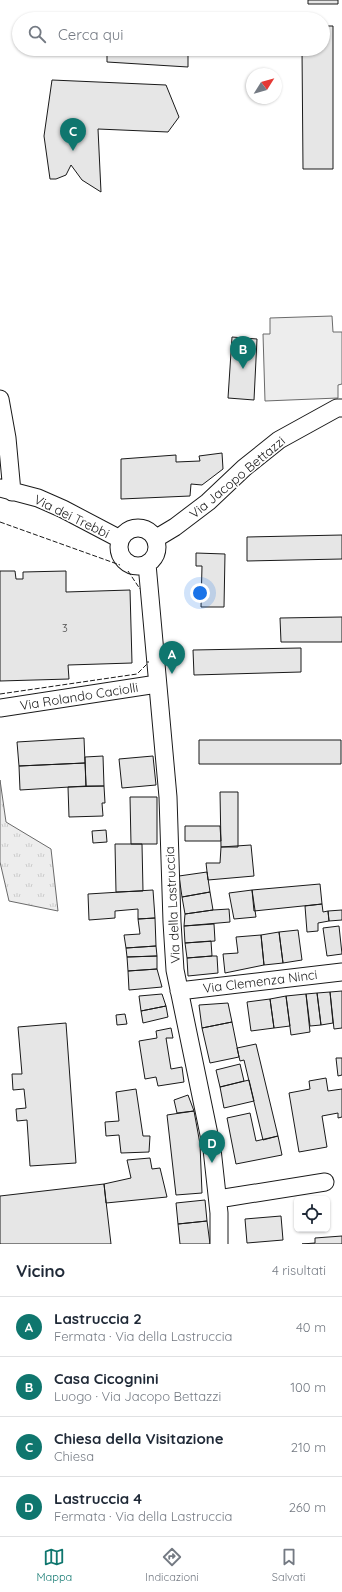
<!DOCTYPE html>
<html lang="it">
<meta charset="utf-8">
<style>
:root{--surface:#fff;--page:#f2f2f3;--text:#1f2937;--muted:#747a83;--line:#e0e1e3;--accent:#0f766e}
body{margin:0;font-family:Quicksand,sans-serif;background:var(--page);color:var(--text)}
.controls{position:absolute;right:12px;bottom:12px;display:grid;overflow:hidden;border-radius:6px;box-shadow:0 1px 3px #0004}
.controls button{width:36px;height:36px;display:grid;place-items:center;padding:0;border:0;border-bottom:1px solid var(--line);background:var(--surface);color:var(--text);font:20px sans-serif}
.compass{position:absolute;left:246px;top:68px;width:36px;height:36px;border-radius:50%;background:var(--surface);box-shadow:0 1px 3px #0004;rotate:53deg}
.you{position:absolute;left:200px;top:593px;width:14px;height:14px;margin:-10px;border:3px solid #fff;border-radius:50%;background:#1a73e8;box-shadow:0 0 0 6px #1a73e833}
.badge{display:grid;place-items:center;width:26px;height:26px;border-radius:50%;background:var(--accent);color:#fff;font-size:13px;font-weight:700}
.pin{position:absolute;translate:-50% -33px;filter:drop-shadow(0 1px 2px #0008)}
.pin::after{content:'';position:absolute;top:21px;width:14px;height:12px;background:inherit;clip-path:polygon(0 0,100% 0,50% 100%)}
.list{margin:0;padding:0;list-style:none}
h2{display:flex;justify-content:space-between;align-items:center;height:52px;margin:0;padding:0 16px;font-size:17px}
h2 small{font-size:13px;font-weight:400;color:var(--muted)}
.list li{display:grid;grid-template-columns:26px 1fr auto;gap:12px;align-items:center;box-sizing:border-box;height:60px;padding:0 16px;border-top:1px solid var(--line)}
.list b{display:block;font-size:15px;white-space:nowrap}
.list p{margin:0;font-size:13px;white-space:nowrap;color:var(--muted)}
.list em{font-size:13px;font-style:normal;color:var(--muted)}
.icon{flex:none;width:22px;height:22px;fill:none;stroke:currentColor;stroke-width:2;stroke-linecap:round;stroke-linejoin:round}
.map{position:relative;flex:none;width:342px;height:1244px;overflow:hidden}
.search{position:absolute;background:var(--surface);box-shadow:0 1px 3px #0004;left:12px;right:12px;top:12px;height:44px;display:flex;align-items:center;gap:10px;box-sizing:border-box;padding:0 14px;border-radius:22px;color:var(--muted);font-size:15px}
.sheet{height:292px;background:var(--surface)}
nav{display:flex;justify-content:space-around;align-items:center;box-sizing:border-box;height:56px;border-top:1px solid var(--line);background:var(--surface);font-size:11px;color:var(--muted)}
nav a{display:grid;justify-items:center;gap:2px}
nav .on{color:var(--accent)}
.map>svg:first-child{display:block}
.grass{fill:url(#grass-tufts);stroke:#6a6a6a}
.built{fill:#ededed;stroke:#6a6a6a}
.building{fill:#e6e6e6;stroke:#1a1a1a}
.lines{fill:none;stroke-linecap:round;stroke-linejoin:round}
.minor-casing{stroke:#1a1a1a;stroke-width:19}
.minor{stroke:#fff;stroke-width:17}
.fence{stroke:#1a1a1a;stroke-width:1;stroke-dasharray:5 2;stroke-linecap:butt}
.labels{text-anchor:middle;stroke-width:3;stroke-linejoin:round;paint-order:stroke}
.number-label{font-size:11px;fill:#4d4d4d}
.street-label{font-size:13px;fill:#1a1a1a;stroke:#fff}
</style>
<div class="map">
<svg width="342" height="1244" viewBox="0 0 342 1244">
<defs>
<pattern id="grass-tufts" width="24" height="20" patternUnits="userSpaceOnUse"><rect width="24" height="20" fill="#ededed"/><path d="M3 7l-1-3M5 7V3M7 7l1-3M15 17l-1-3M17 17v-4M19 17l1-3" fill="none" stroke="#cbcbcb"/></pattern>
</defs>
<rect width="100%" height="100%" fill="#fff"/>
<path class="grass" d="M0,780L6,822L51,849L58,911L9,901L0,862Z"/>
<path class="built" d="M332,316L333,332H342V384L338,385V398L265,401L263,334H270V318Z"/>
<path class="building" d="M308,0H338V4H308Z
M323,26H333V169H303L302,49H323Z
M107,49L188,53V67L107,62Z
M52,80L166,85L179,117L168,132L98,129L101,192L82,180L71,165L66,175L56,179H50L44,136Z
M232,337L257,339L254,400L228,398Z
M222,453L223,469L202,485L191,484L190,496L121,499V459L176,455V462L200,461L199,456Z
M342,535V559L247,561V537Z
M196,553L225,554L224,607H201L202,566H196Z
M0,571H15L16,579H23V572L66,571V592L130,590L132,663L68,665L69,679L0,681Z
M342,617V642H281L280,618Z
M301,648V672L194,675L193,650Z
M84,738L85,763L19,766L17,742Z
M199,740H341V764H199Z
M103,756L104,786H86L85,757Z
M153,756L156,785L122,788L119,759Z
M85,763L86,786L20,790L19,766Z
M104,786L105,803H102L103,816L69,817L68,787Z
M220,792H238V847H221Z
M130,797H157V844H131Z
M185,826H220L221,841H185Z
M106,830L107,842L93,843L92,831Z
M115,844H142L143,891L116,892Z
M251,845L254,876L208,880L206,863H220L221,847Z
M207,872L210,892L182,897L179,876Z
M320,884L322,904L254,911L252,890Z
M153,890L155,918L138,919V909L115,911V918L89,920L88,894Z
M252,890L256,917L234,919L229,893Z
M210,892L213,910L185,914L182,897Z
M322,904L323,912L328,911L329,921L318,923V931L307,932L305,906Z
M229,909L230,922L184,926L185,914L213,910Z
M342,910V920L329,921L328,911Z
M155,918L156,946L126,948L124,935L140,934L138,919Z
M214,924L215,941L185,943L184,926Z
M339,926L342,954L327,956L323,928Z
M298,930L302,960L283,963L279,932Z
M279,932L283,963L264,965L261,935Z
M261,935L264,965L225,973L223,954L238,953L236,937Z
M211,941L212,956L187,958L185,943Z
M156,946L157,956L127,957L126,948Z
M157,956V969L128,971L127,957Z
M212,956H217L218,973L188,976L187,958Z
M157,969L162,987L129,990L128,971Z
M342,991V1028L334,1029L330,992Z
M330,992L333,1023L321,1025L317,993Z
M317,993L321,1025L310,1026L306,994Z
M162,994L166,1006L141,1011L139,996Z
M306,994L310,1032L291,1035L286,996Z
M286,996L290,1026L274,1028L270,999Z
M270,999L274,1028L251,1031L247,1002Z
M228,1003L232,1022L202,1028L199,1005Z
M166,1006L168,1017L143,1023L141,1011Z
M125,1014L127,1024L117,1025L116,1015Z
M232,1022L239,1057L210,1063L202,1028Z
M66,1023L76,1163L30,1166L27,1120L17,1121L16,1109L26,1108L24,1089L13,1090L12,1074H22L18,1027Z
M171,1028L173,1038H166L171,1069L182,1067L184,1082L158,1086L156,1077L145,1079L139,1041L157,1038L156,1031Z
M256,1044L278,1136L263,1140L244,1060L240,1061L237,1048Z
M336,1058H342V1075L338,1076Z
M240,1064L244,1081L220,1087L216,1070Z
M326,1078L328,1091L342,1089V1117L338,1118V1113L322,1116L327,1147L299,1152L289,1093L310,1089L309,1081Z
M249,1080L254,1101L224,1108L220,1087Z
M136,1089L143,1136H150L149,1152L121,1153L119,1135L106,1136L105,1122L119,1121L116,1092Z
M188,1095L194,1111L177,1113L174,1100Z
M194,1111L200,1144L202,1193L176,1195L167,1115Z
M250,1113L256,1141L278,1136L282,1155L236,1164L227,1118Z
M150,1158L152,1169L160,1168L167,1197L106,1203L104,1184L131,1178L127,1160Z
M104,1184L111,1244H0V1196Z
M205,1200L207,1221L178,1224L176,1203Z
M281,1216L283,1240L247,1243L245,1219Z
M207,1221L210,1244H180L178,1224Z
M342,1236V1244H302L315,1243V1238Z"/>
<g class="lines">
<defs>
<path id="minor" d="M0,399L7,438L12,492
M0,488L38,498L63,509L120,539
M119 547a19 19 0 1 1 38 0a19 19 0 1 1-38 0Z
M155,539L175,527L208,502L244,468L279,440L337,408H342
M147,564L168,797L172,922L175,970L212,1149L219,1213V1244
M0,708L157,684
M179,991L342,972
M218,1199L325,1182"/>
</defs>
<use href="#minor" class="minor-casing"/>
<use href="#minor" class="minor"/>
<path class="fence" d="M0,522L120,565
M128,571L140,589
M0,694L137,674L148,663V661"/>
</g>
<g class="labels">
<g class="number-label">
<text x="65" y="632">3</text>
</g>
<g class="street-label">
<text transform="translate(237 477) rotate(-40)" y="5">Via Jacopo Bettazzi</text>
<text transform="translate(72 516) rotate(26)" y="5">Via dei Trebbi</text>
<text transform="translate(79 696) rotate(-9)" y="5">Via Rolando Caciolli</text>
<text transform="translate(172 905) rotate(-93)" y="5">Via della Lastruccia</text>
<text transform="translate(260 981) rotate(-7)" y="5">Via Clemenza Ninci</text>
</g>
</g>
</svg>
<div class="controls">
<button><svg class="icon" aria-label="locate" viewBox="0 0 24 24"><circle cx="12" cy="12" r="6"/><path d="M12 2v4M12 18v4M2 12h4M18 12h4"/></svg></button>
</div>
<svg class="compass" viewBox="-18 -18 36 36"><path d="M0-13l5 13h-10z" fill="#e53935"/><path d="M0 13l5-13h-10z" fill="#747a83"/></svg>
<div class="you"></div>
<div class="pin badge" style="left:172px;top:674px">A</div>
<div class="pin badge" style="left:243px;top:369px">B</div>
<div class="pin badge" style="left:73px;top:151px">C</div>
<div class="pin badge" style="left:212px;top:1163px">D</div>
<div class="search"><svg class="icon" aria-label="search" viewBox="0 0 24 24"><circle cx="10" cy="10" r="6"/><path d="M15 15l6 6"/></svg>Cerca qui</div>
</div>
<section class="sheet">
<h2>Vicino<small>4 risultati</small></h2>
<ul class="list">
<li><span class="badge">A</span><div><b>Lastruccia 2</b><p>Fermata · Via della Lastruccia</p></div><em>40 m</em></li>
<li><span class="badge">B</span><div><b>Casa Cicognini</b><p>Luogo · Via Jacopo Bettazzi</p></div><em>100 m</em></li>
<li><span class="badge">C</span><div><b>Chiesa della Visitazione</b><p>Chiesa</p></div><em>210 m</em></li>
<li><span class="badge">D</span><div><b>Lastruccia 4</b><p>Fermata · Via della Lastruccia</p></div><em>260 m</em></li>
</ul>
</section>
<nav>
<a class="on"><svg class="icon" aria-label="map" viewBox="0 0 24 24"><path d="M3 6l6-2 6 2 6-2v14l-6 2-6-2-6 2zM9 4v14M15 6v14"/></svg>Mappa</a>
<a><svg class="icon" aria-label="directions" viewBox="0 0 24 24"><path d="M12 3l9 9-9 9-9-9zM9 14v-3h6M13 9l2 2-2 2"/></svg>Indicazioni</a>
<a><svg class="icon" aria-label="saved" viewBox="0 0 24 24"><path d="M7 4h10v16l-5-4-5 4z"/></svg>Salvati</a>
</nav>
